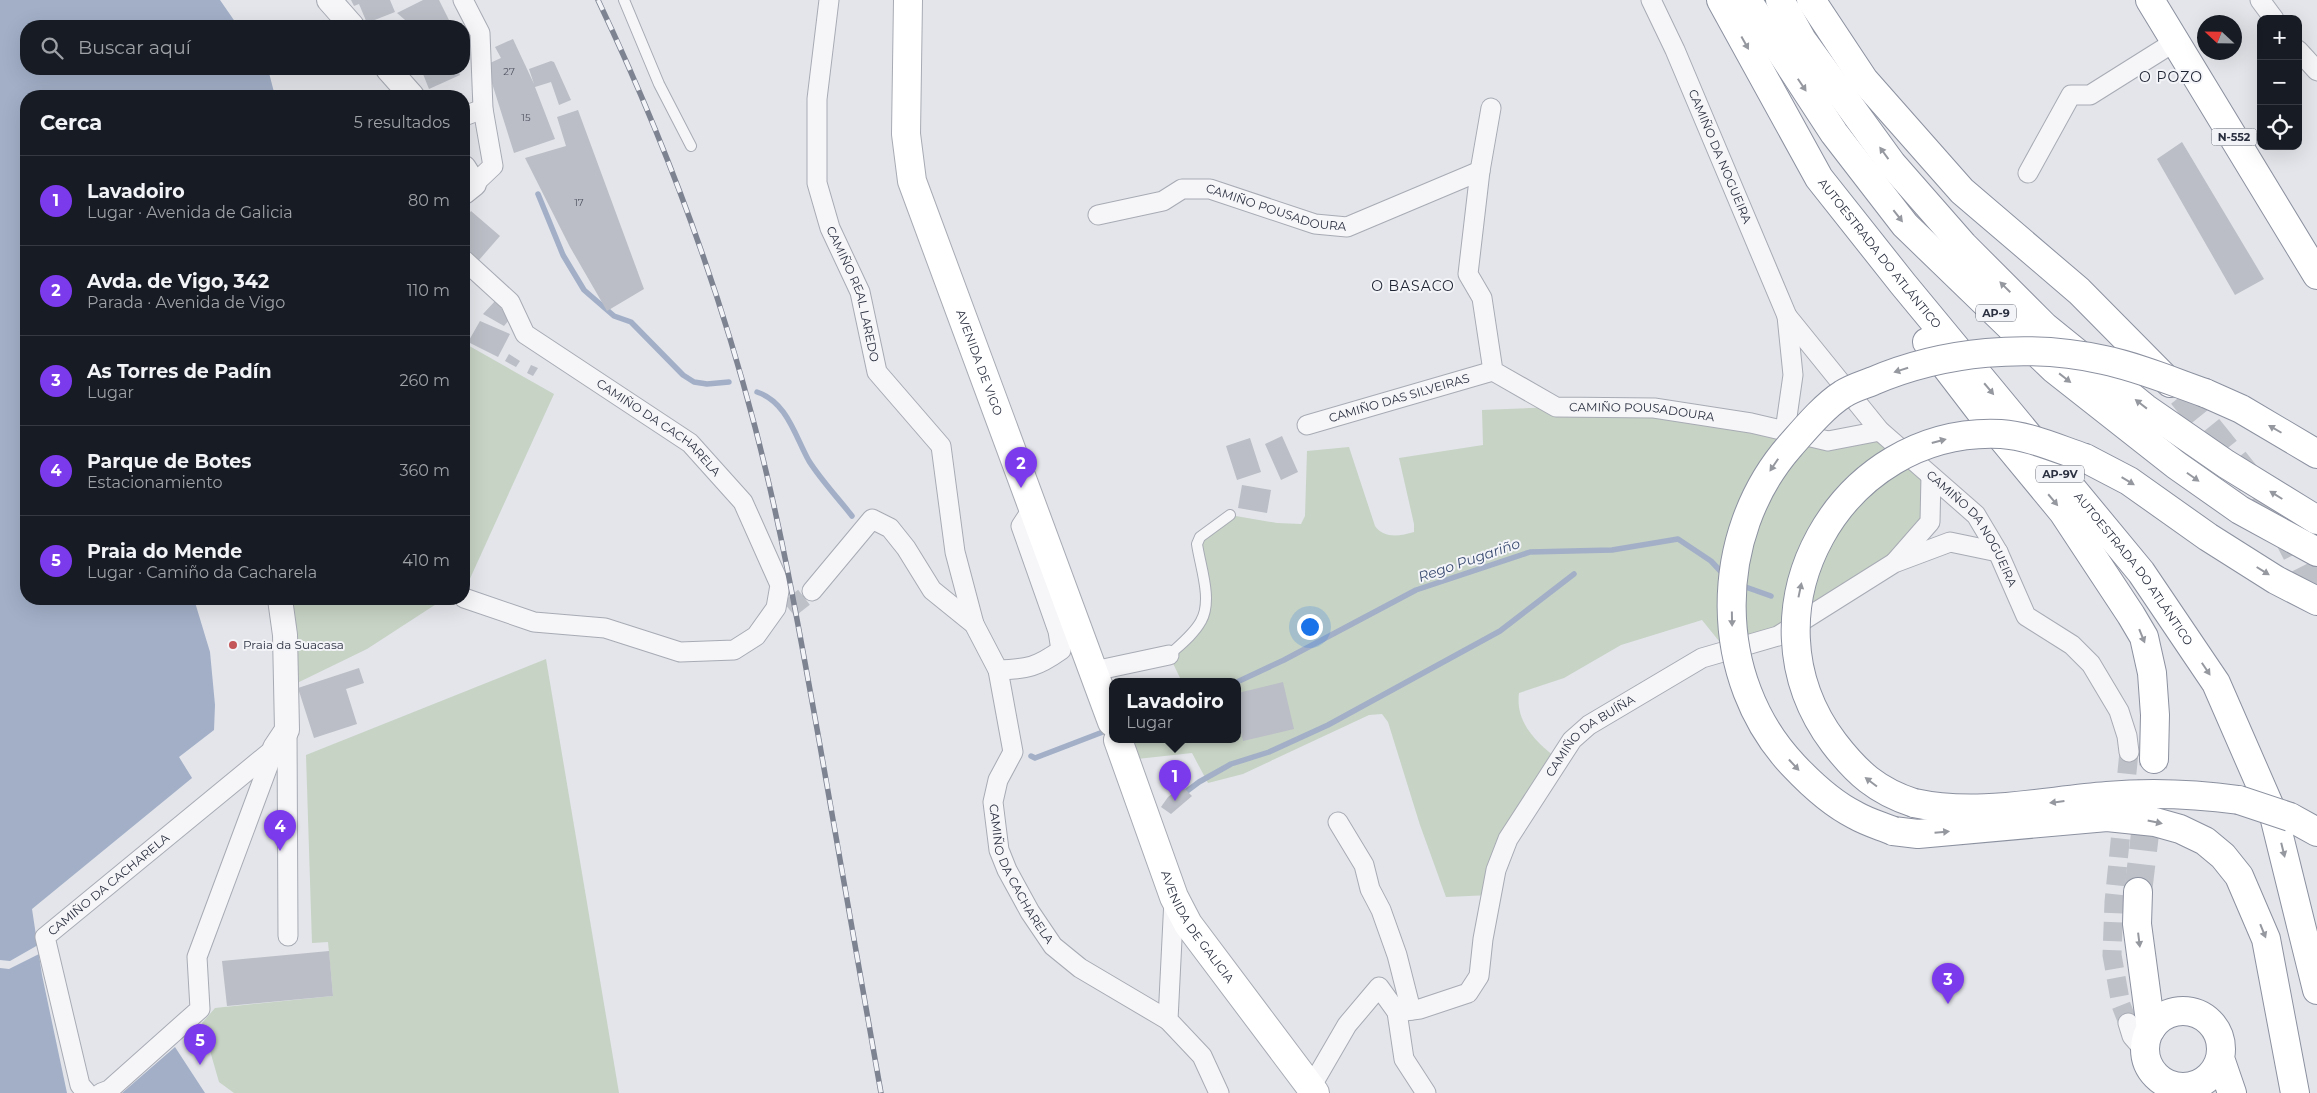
<!DOCTYPE html>
<html lang="es">
<meta charset="utf-8">
<style>
:root{--surface:#171b24;--page:#242831;--text:#f1f3f6;--muted:#9ea1a6;--line:#363941;--accent:#7c3aed}
body{margin:0;font-family:Montserrat,sans-serif;background:var(--page);color:var(--text)}
.controls{position:absolute;right:15px;top:15px;display:grid;overflow:hidden;border-radius:10px;box-shadow:0 5px 20px #0002}
.controls button{width:45px;height:45px;display:grid;place-items:center;padding:0;border:0;border-bottom:1px solid var(--line);background:var(--surface);color:var(--text);font:25px sans-serif}
.compass{position:absolute;left:2197px;top:15px;width:45px;height:45px;border-radius:50%;background:var(--surface);box-shadow:0 5px 20px #0002;rotate:292deg}
.you{position:absolute;left:1309px;top:626px;width:18px;height:18px;margin:-12px;border:4px solid #fff;border-radius:50%;background:#1a73e8;box-shadow:0 0 0 8px #1a73e833}
.badge{display:grid;place-items:center;width:32px;height:32px;border-radius:50%;background:var(--accent);color:#fff;font-size:16px;font-weight:700}
.pin{position:absolute;translate:-50% -41px;filter:drop-shadow(0 1px 2px #0008)}
.pin::after{content:'';position:absolute;top:26px;width:18px;height:15px;background:inherit;clip-path:polygon(0 0,100% 0,50% 100%)}
.popup{position:absolute;left:1109px;top:678px;width:132px;height:65px;box-sizing:border-box;display:grid;place-content:center;border-radius:10px;background:var(--surface);filter:drop-shadow(0 1px 4px #0005);font-size:16px;white-space:nowrap;color:var(--muted)}
.popup b{font-size:19px;color:var(--text)}
.popup::after{content:'';position:absolute;left:50%;top:100%;margin-left:-10px;border:10px solid transparent;border-top-color:var(--surface)}
.list{margin:0;padding:0;list-style:none}
h2{display:flex;justify-content:space-between;align-items:center;height:65px;margin:0;padding:0 20px;font-size:21px}
h2 small{font-size:16px;font-weight:400;color:var(--muted)}
.list li{display:grid;grid-template-columns:32px 1fr auto;gap:15px;align-items:center;box-sizing:border-box;height:90px;padding:0 20px;border-top:1px solid var(--line)}
.list b{display:block;font-size:19px;white-space:nowrap}
.list p{margin:0;font-size:16px;white-space:nowrap;color:var(--muted)}
.list em{font-size:16px;font-style:normal;color:var(--muted)}
.icon{flex:none;width:28px;height:28px;fill:none;stroke:currentColor;stroke-width:2;stroke-linecap:round;stroke-linejoin:round}
.map{position:relative;flex:none;width:2317px;height:1093px;overflow:hidden}
.search{position:absolute;background:var(--surface);box-shadow:0 5px 20px #0002;left:20px;top:20px;width:450px;height:55px;display:flex;align-items:center;gap:12px;box-sizing:border-box;padding:0 18px;border-radius:20px;color:var(--muted);font-size:19px}
.panel{position:absolute;background:var(--surface);box-shadow:0 5px 20px #0002;left:20px;top:90px;width:450px;height:515px;border-radius:20px}
.map>svg:first-child{display:block}
.green{fill:#c7d3c5}
.water{fill:#a2afc7}
.pier{fill:#e3e5ea}
.lines{fill:none;stroke-linecap:round;stroke-linejoin:round}
.stream{stroke:#a2afc7;stroke-width:5.5}
.building{fill:#bbbec6}
.minor-tunnel{stroke:#bec1c8;stroke-width:19;stroke-dasharray:19 9;stroke-linecap:butt}
.motorway-tunnel{stroke:#bec1c8;stroke-width:28;stroke-dasharray:28 14;stroke-linecap:butt}
.service-casing{stroke:#a8abb4;stroke-width:12}
.minor-casing{stroke:#a8abb4;stroke-width:21}
.tertiary-casing{stroke:#a8abb4;stroke-width:26}
.secondary-casing{stroke:#a8abb4;stroke-width:30}
.trunk-casing{stroke:#8c91a0;stroke-width:30}
.motorway-casing{stroke:#8c91a0;stroke-width:30}
.service{stroke:#f6f6f9;stroke-width:10}
.minor{stroke:#f6f6f9;stroke-width:19}
.tertiary{stroke:#f6f6f9;stroke-width:24}
.secondary{stroke:#fff;stroke-width:28}
.trunk{stroke:#fff;stroke-width:28}
.motorway{stroke:#fff;stroke-width:28}
.rail-casing{stroke:#7e8392;stroke-width:5.5}
.rail{stroke:#f3f4f8;stroke-width:4;stroke-dasharray:11;stroke-linecap:butt}
.motorway-bridge-casing{stroke:#8c91a0;stroke-width:30;stroke-linecap:butt}
.motorway-bridge{stroke:#fff;stroke-width:28}
.oneway{fill:#9698a0}
.poi-dot{fill:#c35457;stroke:#f3f4f8;stroke-width:2}
.labels{text-anchor:middle;stroke-width:4;stroke-linejoin:round;paint-order:stroke}
.number-label{font-size:10px;fill:#505462}
.shield{fill:#f3f4f8;stroke:#686c78;stroke-width:1}
.shield-label{font-size:11px;font-weight:bold;fill:#2c3141}
.street-label{font-size:12px;fill:#2c3141;stroke:#f3f4f8}
.poi-label{font-size:12px;fill:#2c3141;stroke:#f3f4f8;text-anchor:start}
.neighbourhood-label{font-size:14px;letter-spacing:1px;fill:#1e2332;stroke:#f3f4f8}
.water-label{font-size:14px;font-style:italic;fill:#3a4c71;stroke:#f3f4f8}
</style>
<div class="map">
<svg width="2317" height="1093" viewBox="0 0 2317 1093">
<rect width="100%" height="100%" fill="#e3e5ea"/>
<path class="green" d="M464,343L554,394L468,583L464,586Z
M1556,407L1654,408L1828,441L1880,431L1931,476L1930,522L1892,564L1778,636L1727,651L1702,620L1621,645L1564,678L1519,693C1515,723 1537,743 1559,760L1508,839L1491,895L1446,897L1420,825L1388,722L1382,714L1369,715L1243,774L1208,783L1192,753L1137,759L1131,740H1238V682H1182L1169,655L1205,612L1197,544L1230,515L1277,523L1301,524L1305,516L1307,451L1349,447L1375,526C1384,539 1400,536 1414,532V524L1399,458L1483,445L1482,410Z
M288,599H444L367,649L295,684Z
M546,659L619,1093H234L219,1082L202,1023L215,1008L333,996L328,942L312,943L306,755Z"/>
<path class="water" d="M0,0H220L238,26H26V69H268L275,96H26V599H194L210,652L215,705L214,730L179,757L192,778L32,909L42,975L67,1093H0Z
M175,1047L205,1093H121H122Z"/>
<path class="pier" d="M38,945L39,954L9,969L0,968V960L10,961Z"/>
<g class="lines">
<path class="stream" d="M538,194L563,255L584,290L614,316L631,322L683,375L694,382L707,384L729,382
M757,392C787,402 795,436 809,461C821,480 838,498 852,516
M1740,585L1771,596
M1237,682L1284,660L1416,590L1530,552L1612,550L1678,539L1711,561L1726,577
M1031,756L1035,758L1108,730
M1187,791L1199,782L1231,764L1269,752L1328,725L1500,631L1574,574"/>
</g>
<path class="building" d="M351,0H390L395,12L367,23L359,4L354,6Z
M423,0H439L452,26H412L397,13Z
M513,39L534,84L529,69L551,61L554,62L571,100L559,105L551,82L535,87L555,139L514,153L491,80L490,63L501,58L495,47Z
M421,69H458L460,75L429,89Z
M578,110L644,289L607,311L570,247L525,158L566,146L557,117Z
M2182,142L2264,279L2235,295L2157,159Z
M471,211L500,236L472,268L464,260V220Z
M496,300L509,320L504,326L483,314Z
M480,321L510,334L498,357L468,342Z
M509,354L520,361L516,367L505,361Z
M531,365L538,368L533,376L527,373Z
M1282,436L1298,472L1281,480L1265,444Z
M1250,438L1261,472L1237,480L1226,446Z
M1242,485L1271,490L1267,513L1238,508Z
M359,668L364,683L346,689L357,724L314,738L298,688Z
M1283,682L1294,729L1243,741L1238,719V693Z
M1182,786L1192,796L1171,814L1161,807L1168,797Z
M329,951L333,996L227,1006L222,961Z"/>
<g class="lines">
<path class="minor-tunnel" d="M789,609L812,591
M2128,1023L2121,1005L2112,955L2114,902L2129,752"/>
<path class="motorway-tunnel" d="M2182,395L2243,471L2283,527L2317,594
M2138,892L2154,759"/>
<defs>
<path id="service" d="M624,0L659,84L691,146
M1169,655C1180,645 1194,634 1201,621C1213,600 1200,566 1197,544L1200,537L1230,515"/>
<g id="minor">
<path d="M463,0L480,33L483,109L493,166L474,184"/>
<path id="s1" d="M829,0L817,99V183L830,228L860,292L877,372L941,446L955,552L974,624"/>
<path id="s2" d="M1651,0L1675,50L1787,316L1880,431L1976,515L1998,552L2026,616L2072,645L2091,664L2119,711L2127,736L2129,752"/>
<path d="M2260,0L2274,19"/>
<path d="M2298,50L2317,71"/>
<path id="s3" d="M1491,108L1480,171L1468,274L1482,298L1493,371L1556,407L1654,408L1751,423L1828,441L1880,431"/>
<path d="M464,116L483,109"/>
<path d="M2028,173L2071,95H2090L2176,41"/>
<path id="s4" d="M1098,215L1163,201L1182,189H1210L1315,224L1347,227L1480,171"/>
<path id="s5" d="M464,260L510,302L525,334L690,443L743,502L780,585L776,608L756,636L734,650L680,652L605,628L534,622L464,598"/>
<path id="s6" d="M1307,425L1493,371"/>
<path d="M1785,431L1793,375L1787,316"/>
<path d="M1895,562L1930,522L1931,476"/>
<path d="M812,591L872,519L890,528L906,548L932,590L974,624L998,670C1028,669 1037,667 1061,650L1058,631L1021,526L1033,508"/>
<path id="s7" d="M998,670L1013,752L998,780L993,802L999,850L1007,870L1030,912L1053,946L1080,968L1168,1020"/>
<path d="M1094,671L1169,655"/>
<path d="M287,730L288,936"/>
<path d="M1338,822L1364,865L1370,889L1381,910L1397,955L1411,1010"/>
<path d="M1174,899L1168,1020L1202,1056L1219,1093"/>
<path d="M1397,1012L1404,1059L1426,1093"/>
<path d="M2128,1023L2132,1036L2145,1051"/>
<path id="s8" d="M1311,1087L1347,1025L1379,987L1397,1012L1420,1009L1468,993L1479,976L1483,939L1496,870L1508,839L1572,740L1589,725L1702,658L1778,636L1894,563L1950,542L1998,552"/>
<path id="s9" d="M87,1093L80,1085L45,937L275,748"/>
<path d="M101,1093L109,1090L200,1009L197,957L274,750"/>
<path d="M2167,1093L2170,1085"/>
</g>
<path id="tertiary" d="M329,0L352,26
M388,69L412,96
M464,168L474,184L464,192
M275,748L287,730L285,635L280,599"/>
<g id="secondary">
<path id="s10" d="M908,0L906,134L912,181L1112,722"/>
<path id="s11" d="M1118,740L1174,897L1188,924L1315,1093"/>
</g>
<path id="trunk" d="M2150,0L2317,275
M2145 1049a38 38 0 1 1 76 0a38 38 0 1 1-76 0Z
M2220,1058L2232,1093"/>
<g id="motorway">
<path id="s12" d="M1721,0L1819,178L1903,284L2141,572L2216,683L2274,816L2317,990"/>
<path d="M1747,0L1834,133L1905,225L2054,369L2176,465L2240,510L2317,552"/>
<path d="M1780,0L1802,40L1892,164L1963,245L2045,327L2145,408L2226,464L2317,520"/>
<path d="M1811,0L1864,80L1962,191L2079,291L2170,383"/>
<path d="M1927,342L1983,415L2063,512L2131,615L2144,637L2152,673L2155,715L2154,759"/>
<path d="M2205,393L2241,409L2317,454"/>
<path d="M2085,458L2129,481L2208,537L2276,580L2317,601"/>
<path d="M1914,803C1978,817 2043,801 2107,796C2152,792 2195,794 2239,800"/>
<path d="M2290,817L2317,832"/>
<path d="M1893,831L1918,834L2107,817L2155,822L2180,829L2205,841L2223,856L2239,876L2266,939L2295,1093"/>
<path d="M2138,892L2137,924L2151,1029"/>
</g>
</defs>
<use href="#service" class="service-casing"/>
<use href="#minor" class="minor-casing"/>
<use href="#tertiary" class="tertiary-casing"/>
<use href="#secondary" class="secondary-casing"/>
<use href="#trunk" class="trunk-casing"/>
<use href="#motorway" class="motorway-casing"/>
<use href="#service" class="service"/>
<use href="#minor" class="minor"/>
<use href="#tertiary" class="tertiary"/>
<use href="#secondary" class="secondary"/>
<use href="#trunk" class="trunk"/>
<use href="#motorway" class="motorway"/>
<defs>
<path id="rail" d="M598,0C663,137 717,281 755,427C782,530 800,635 819,740C840,857 860,975 881,1093"/>
</defs>
<use href="#rail" class="rail-casing"/>
<use href="#rail" class="rail"/>
<defs>
<path id="motorway-bridge" d="M2239,800L2290,817
M1914,803C1877,791 1857,773 1834,743C1735,612 1841,426 2001,434C2030,436 2058,449 2085,458
M1893,831C1881,826 1867,822 1855,815C1833,804 1811,784 1794,766C1711,679 1712,535 1790,446C1805,429 1824,406 1843,394C1852,388 1863,385 1873,381C1943,351 2029,343 2104,360C2138,367 2171,381 2205,393"/>
</defs>
<use href="#motorway-bridge" class="motorway-bridge-casing"/>
<use href="#motorway-bridge" class="motorway-bridge"/>
</g>
<defs><path id="oneway-solid" d="M-6-.8H1V-3.2L6.5 0L1 3.2V.8H-6Z" transform="scale(1.25)"/></defs>
<g class="oneway">
<use href="#oneway-solid" transform="translate(1745 43) rotate(61)"/>
<use href="#oneway-solid" transform="translate(1802 85) rotate(56)"/>
<use href="#oneway-solid" transform="translate(1884 153) rotate(-126)"/>
<use href="#oneway-solid" transform="translate(1898 216) rotate(52)"/>
<use href="#oneway-solid" transform="translate(2005 287) rotate(-135)"/>
<use href="#oneway-solid" transform="translate(1901 370) rotate(162)"/>
<use href="#oneway-solid" transform="translate(2065 378) rotate(38)"/>
<use href="#oneway-solid" transform="translate(1989 389) rotate(50)"/>
<use href="#oneway-solid" transform="translate(2141 404) rotate(-142)"/>
<use href="#oneway-solid" transform="translate(2275 429) rotate(-150)"/>
<use href="#oneway-solid" transform="translate(1939 441) rotate(-15)"/>
<use href="#oneway-solid" transform="translate(1774 465) rotate(124)"/>
<use href="#oneway-solid" transform="translate(2193 477) rotate(35)"/>
<use href="#oneway-solid" transform="translate(2128 481) rotate(31)"/>
<use href="#oneway-solid" transform="translate(2276 495) rotate(-148)"/>
<use href="#oneway-solid" transform="translate(2053 500) rotate(50)"/>
<use href="#oneway-solid" transform="translate(2263 571) rotate(32)"/>
<use href="#oneway-solid" transform="translate(1800 590) rotate(-78)"/>
<use href="#oneway-solid" transform="translate(1732 619) rotate(89)"/>
<use href="#oneway-solid" transform="translate(2142 636) rotate(68)"/>
<use href="#oneway-solid" transform="translate(2206 669) rotate(56)"/>
<use href="#oneway-solid" transform="translate(1794 765) rotate(47)"/>
<use href="#oneway-solid" transform="translate(1871 782) rotate(-143)"/>
<use href="#oneway-solid" transform="translate(2057 802) rotate(173)"/>
<use href="#oneway-solid" transform="translate(2155 822) rotate(12)"/>
<use href="#oneway-solid" transform="translate(1942 832) rotate(-5)"/>
<use href="#oneway-solid" transform="translate(2283 850) rotate(76)"/>
<use href="#oneway-solid" transform="translate(2263 931) rotate(68)"/>
<use href="#oneway-solid" transform="translate(2139 940) rotate(83)"/>
</g>
<circle class="poi-dot" cx="233" cy="645" r="5"/>
<g class="labels">
<g class="number-label">
<text x="509" y="75">27</text>
<text x="526" y="121">15</text>
<text x="579" y="206">17</text>
</g>
<g class="shield">
<rect x="2211.5" y="128.5" width="45" height="17" rx="4"/>
<rect x="1976" y="304.5" width="40" height="17" rx="4"/>
<rect x="2036" y="465.5" width="48" height="17" rx="4"/>
</g>
<g class="shield-label">
<text x="2234" y="141">N-552</text>
<text x="1996" y="317">AP-9</text>
<text x="2060" y="478">AP-9V</text>
</g>
<g class="street-label">
<text dy="4" stroke="none"><textPath href="#s2" startOffset="171">CAMIÑO DA NOGUEIRA</textPath></text>
<text dy="4" stroke="none"><textPath href="#s4" startOffset="186">CAMIÑO POUSADOURA</textPath></text>
<text dy="4" stroke="none"><textPath href="#s12" startOffset="300">AUTOESTRADA DO ATLÁNTICO</textPath></text>
<text dy="4" stroke="none"><textPath href="#s1" startOffset="301">CAMIÑO REAL LAREDO</textPath></text>
<text dy="4" stroke="none"><textPath href="#s10" startOffset="375">AVENIDA DE VIGO</textPath></text>
<text dy="4" stroke="none"><textPath href="#s6" startOffset="96">CAMIÑO DAS SILVEIRAS</textPath></text>
<text dy="4" stroke="none"><textPath href="#s3" startOffset="428">CAMIÑO POUSADOURA</textPath></text>
<text dy="4" stroke="none"><textPath href="#s5" startOffset="261">CAMIÑO DA CACHARELA</textPath></text>
<text dy="4" stroke="none"><textPath href="#s2" startOffset="628">CAMIÑO DA NOGUEIRA</textPath></text>
<text dy="4" stroke="none"><textPath href="#s12" startOffset="705">AUTOESTRADA DO ATLÁNTICO</textPath></text>
<text dy="4" stroke="none"><textPath href="#s8" startOffset="521">CAMIÑO DA BUÍÑA</textPath></text>
<text dy="4" stroke="none"><textPath href="#s7" startOffset="216">CAMIÑO DA CACHARELA</textPath></text>
<text dy="4" stroke="none"><textPath href="#s9" startOffset="245">CAMIÑO DA CACHARELA</textPath></text>
<text dy="4" stroke="none"><textPath href="#s11" startOffset="204">AVENIDA DE GALICIA</textPath></text>
</g>
<g class="poi-label">
<text x="243" y="649">Praia da Suacasa</text>
</g>
<g class="neighbourhood-label">
<text x="2171" y="82">O POZO</text>
<text x="1413" y="291">O BASACO</text>
</g>
<g class="water-label">
<text transform="translate(1469 560) rotate(-19)" y="5">Rego Pugariño</text>
</g>
</g>
</svg>
<div class="controls">
<button>+</button>
<button>−</button>
<button><svg class="icon" aria-label="locate" viewBox="0 0 24 24"><circle cx="12" cy="12" r="6"/><path d="M12 2v4M12 18v4M2 12h4M18 12h4"/></svg></button>
</div>
<svg class="compass" viewBox="-18 -18 36 36"><path d="M0-13l5 13h-10z" fill="#e53935"/><path d="M0 13l5-13h-10z" fill="#9ea1a6"/></svg>
<div class="you"></div>
<div class="pin badge" style="left:1175px;top:801px">1</div>
<div class="popup"><b>Lavadoiro</b>Lugar</div>
<div class="pin badge" style="left:1021px;top:488px">2</div>
<div class="pin badge" style="left:1948px;top:1004px">3</div>
<div class="pin badge" style="left:280px;top:851px">4</div>
<div class="pin badge" style="left:200px;top:1065px">5</div>
<div class="search"><svg class="icon" aria-label="search" viewBox="0 0 24 24"><circle cx="10" cy="10" r="6"/><path d="M15 15l6 6"/></svg>Buscar aquí</div>
<section class="panel">
<h2>Cerca<small>5 resultados</small></h2>
<ul class="list">
<li><span class="badge">1</span><div><b>Lavadoiro</b><p>Lugar · Avenida de Galicia</p></div><em>80 m</em></li>
<li><span class="badge">2</span><div><b>Avda. de Vigo, 342</b><p>Parada · Avenida de Vigo</p></div><em>110 m</em></li>
<li><span class="badge">3</span><div><b>As Torres de Padín</b><p>Lugar</p></div><em>260 m</em></li>
<li><span class="badge">4</span><div><b>Parque de Botes</b><p>Estacionamiento</p></div><em>360 m</em></li>
<li><span class="badge">5</span><div><b>Praia do Mende</b><p>Lugar · Camiño da Cacharela</p></div><em>410 m</em></li>
</ul>
</section>
</div>
